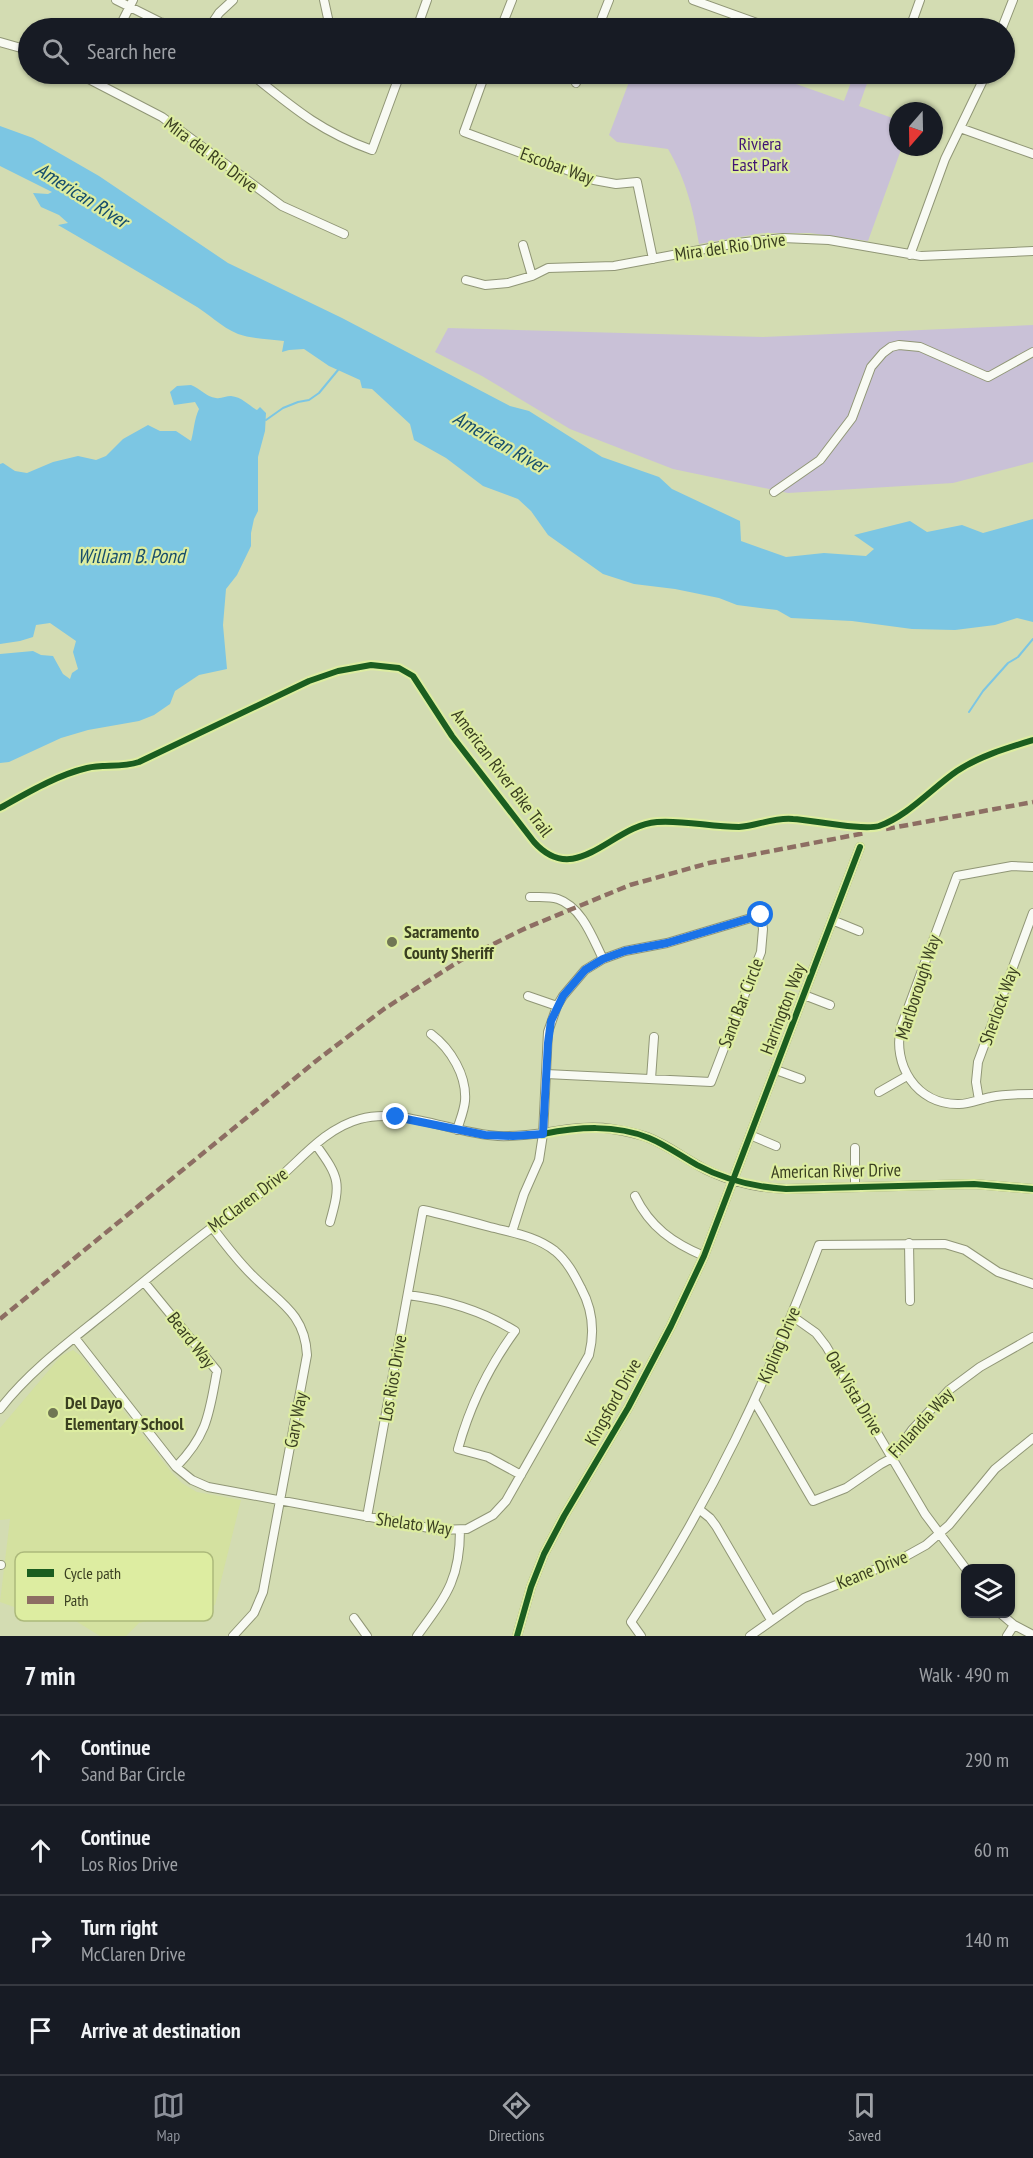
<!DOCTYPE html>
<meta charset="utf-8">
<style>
:root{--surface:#171b24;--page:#20242c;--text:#f1f3f6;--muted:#9ea1a6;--line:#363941;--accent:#8c9099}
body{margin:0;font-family:"PT Sans Narrow",sans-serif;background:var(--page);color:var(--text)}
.controls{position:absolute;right:18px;bottom:18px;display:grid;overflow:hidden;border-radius:12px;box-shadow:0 2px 4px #0004}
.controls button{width:54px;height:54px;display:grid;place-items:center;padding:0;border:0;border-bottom:2px solid var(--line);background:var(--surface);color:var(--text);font:30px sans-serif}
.compass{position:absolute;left:889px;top:102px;width:54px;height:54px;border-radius:50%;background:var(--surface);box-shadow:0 2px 4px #0004;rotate:200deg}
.stop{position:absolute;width:18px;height:18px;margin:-14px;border:4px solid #1a73e8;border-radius:50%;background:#fff}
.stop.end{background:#1a73e8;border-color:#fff;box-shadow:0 2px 6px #0008}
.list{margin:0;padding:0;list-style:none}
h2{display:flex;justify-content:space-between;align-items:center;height:78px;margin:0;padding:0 24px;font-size:26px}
h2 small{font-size:20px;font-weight:400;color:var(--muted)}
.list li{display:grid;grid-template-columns:39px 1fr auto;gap:18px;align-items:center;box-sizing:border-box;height:90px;padding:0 24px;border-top:2px solid var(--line)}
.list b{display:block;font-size:22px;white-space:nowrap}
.list p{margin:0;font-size:20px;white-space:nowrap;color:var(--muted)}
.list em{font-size:20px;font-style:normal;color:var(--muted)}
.icon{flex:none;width:33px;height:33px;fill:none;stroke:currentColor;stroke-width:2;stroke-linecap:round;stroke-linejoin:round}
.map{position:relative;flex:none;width:1033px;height:1636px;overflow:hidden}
.search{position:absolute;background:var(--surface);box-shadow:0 2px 4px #0004;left:18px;right:18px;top:18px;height:66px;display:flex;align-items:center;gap:15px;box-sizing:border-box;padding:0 21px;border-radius:33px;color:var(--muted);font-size:22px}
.sheet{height:438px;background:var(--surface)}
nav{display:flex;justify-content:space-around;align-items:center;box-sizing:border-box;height:84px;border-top:2px solid var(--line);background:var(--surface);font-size:16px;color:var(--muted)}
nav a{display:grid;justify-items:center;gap:3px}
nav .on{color:var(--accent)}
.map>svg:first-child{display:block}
.built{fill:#d4e1a0}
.green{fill:#c9c1d7}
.water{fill:#7cc6e3}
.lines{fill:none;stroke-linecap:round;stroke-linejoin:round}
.stream{stroke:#7cc6e3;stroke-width:2}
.minor-casing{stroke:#909676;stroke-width:10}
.minor{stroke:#f8faf3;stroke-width:8}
.quiet{stroke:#8d6e63;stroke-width:4.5;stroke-dasharray:9 4.5;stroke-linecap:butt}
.cycleway-casing{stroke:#ddeda1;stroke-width:10}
.cycleway{stroke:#1b5e20;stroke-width:6}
.route{stroke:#1a73e8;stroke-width:8}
.poi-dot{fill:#707654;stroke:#ddeda1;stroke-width:2}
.labels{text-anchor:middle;stroke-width:4.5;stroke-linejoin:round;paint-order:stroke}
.park-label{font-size:18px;fill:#401475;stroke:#ddeda1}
.street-label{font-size:18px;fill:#3a3f21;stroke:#ddeda1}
.poi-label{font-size:18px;font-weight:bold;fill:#3a3f21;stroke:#ddeda1;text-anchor:start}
.water-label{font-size:20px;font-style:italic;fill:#174e6c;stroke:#ddeda1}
.key{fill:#ddeda1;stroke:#acb97b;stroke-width:1.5}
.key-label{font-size:16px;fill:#3a3f21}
</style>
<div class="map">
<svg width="1033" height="1636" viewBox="0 0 1033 1636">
<rect width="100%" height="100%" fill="#d3dcb2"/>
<path class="built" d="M73,1350L81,1356L172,1473L182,1483L197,1492L241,1500L215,1605L139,1623L126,1636H100L66,1615L17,1608L0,1602L10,1519L0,1520V1428L61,1356Z"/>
<path class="green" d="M632,74H768L844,101L854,74L870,75L859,106L898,120V147H902L868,241L810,233H763L699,244C693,208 686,180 668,149L617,142L609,135Z
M1033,325V462L953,483L788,493L673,469L570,429L482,376L435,352L448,328L763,337Z"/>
<path class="water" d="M0,126L33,138L99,176L228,263L342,318L510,406L529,411L602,457L659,477L672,489L740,521L741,541L786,557L824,553L866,556L874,549L854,535L910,521L927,532L962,525L983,533L1033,519V622L1017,618L995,625L955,630L912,629L852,621L791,618L777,610L737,605L719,598L675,589L634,584L603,574L548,535L531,511L518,499L483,486L446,458L414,440L410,424L372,389L362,388L360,380L329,366L304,349L289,350L282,352L284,341C270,339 252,339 238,334C221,327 208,313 192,304C147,277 103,251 58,225L68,223L59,215L41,207L33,193L48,194L52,192L0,166Z
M191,385C200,388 206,397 216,398C221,399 226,396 231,396C242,397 248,405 257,410L260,407L266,413L265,431L258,457V511L254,519L251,533V546L237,575L226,589L223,625L227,669L199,675L175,691L170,704L154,715L139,721L88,730L61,738L9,762L0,763V654L33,651L41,655L53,656L63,674L70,679L72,673L78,669L73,652L76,641L50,623L36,625L33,637L20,641L0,644V464L3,463L15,471L27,473L53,462L78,456L96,460L106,456L123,439L148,425L160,431H176L191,441C194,430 194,420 199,409L195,402L174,405L170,392L177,386Z"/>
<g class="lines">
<path class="stream" d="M266,420L283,408L298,402L309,400L319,393L338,370
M969,712L983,691L1008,663L1018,657L1033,639"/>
<defs>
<path id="minor" d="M116,0L160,22L184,28
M324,0L329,23
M693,0L771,28
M119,28L133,0
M209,28L219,13L233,0
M417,28L427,0
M501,28L512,0
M598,28L609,0
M910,28L920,0
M1002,28L1013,0
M0,42L28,50
M79,74L162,117L282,206L344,234
M251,74C292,107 321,132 372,150L400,74
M485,74L464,132L594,180L616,184L637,182L653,259
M576,83L580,74
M960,128L1033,154
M523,245L532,276
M910,255L945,159L986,74
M466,280L485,285L508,283L532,276L548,268L614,266L737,243L783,238L829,240L921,256L1033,251
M774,492L820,460L852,418L871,367L883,353L891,347L899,345L920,347L988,377L1033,352
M1033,867L1012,866L957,876L901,1027C892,1064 916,1105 959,1104C970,1104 980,1099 991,1097C1005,1094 1019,1094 1033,1094
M530,897C539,897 550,896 558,899C582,907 593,939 603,959
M832,920L859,931
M804,995L830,1005
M528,996L557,1006
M431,1034C451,1049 467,1076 465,1101C464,1111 460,1120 457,1130
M776,1070L801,1079
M651,1079L654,1037
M879,1092L907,1076
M979,1100L976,1082L978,1062L1033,913
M750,1135L776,1146
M316,1145C340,1178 341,1183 330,1222
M855,1148V1187
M635,1196C650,1227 673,1243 704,1256
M212,1227C224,1243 236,1259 251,1274C277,1301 305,1312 307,1355L263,1592L254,1613L233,1636
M512,1232L524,1194L539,1160L543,1134L548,1032L557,1006L563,996L585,970L603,959L625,951L667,943L761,915L763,929L761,952L711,1082L546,1074
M909,1243L910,1301
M144,1282L217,1371C209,1414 208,1434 176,1467
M408,1295C447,1300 481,1310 515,1331C488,1368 470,1405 458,1449L488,1457L521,1475
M792,1316L816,1333L826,1346L925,1514L966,1569
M75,1338L176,1467L192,1480L208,1487L440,1530L467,1529L493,1515L506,1501L589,1355C595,1331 593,1310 581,1288C574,1274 567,1261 555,1251C536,1236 513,1233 490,1227C468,1221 446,1215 423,1210L367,1517
M755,1402L813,1501L846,1488L881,1464L892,1458L912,1430L949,1390L980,1367L1033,1337
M0,1409C28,1373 65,1345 100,1317C138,1287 175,1255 214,1226C231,1213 249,1202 266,1189C296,1166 322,1129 360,1119C403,1107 454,1134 498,1136C537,1138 574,1123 612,1129C624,1131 635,1133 647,1137C670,1146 689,1162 711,1172C735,1183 760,1188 786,1189L974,1184L1033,1189
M700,1510L710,1518L716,1526L771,1620
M0,1565H1
M1001,1614L1014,1625L1033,1635
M354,1618L367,1636
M417,1636C445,1597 460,1581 460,1530
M517,1636L531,1587L544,1554L564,1516L628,1408L671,1326L704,1256L860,847
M641,1636L631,1622C710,1502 768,1380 819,1245L945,1244L965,1250L998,1272L1033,1284
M750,1636L804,1598L899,1560L926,1545L949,1525L995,1469L1033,1438
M1007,1636L1014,1625"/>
</defs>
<use href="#minor" class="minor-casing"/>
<use href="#minor" class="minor"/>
<path class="quiet" d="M886,829L1033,802
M0,1319L316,1061L384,1009L461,960L526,928L630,885L709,863L865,833"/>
<defs>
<path id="cycleway" d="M0,808C27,793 57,775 87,768C104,764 121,768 139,762L309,681L338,671L371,665L399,668L413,676L452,736L534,842C576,889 612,825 657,822C684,820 711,827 739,827C757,826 774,817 793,819C812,820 863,831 879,826C908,816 932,788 957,771C980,756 1007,748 1033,740
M543,1134C578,1127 615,1124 649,1138C666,1145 681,1156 697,1165C725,1180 754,1187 786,1189L974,1184L1033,1189
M517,1636L531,1587L544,1554L564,1516L628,1408L671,1326L704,1256L860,847"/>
</defs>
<use href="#cycleway" class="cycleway-casing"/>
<use href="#cycleway" class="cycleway"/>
</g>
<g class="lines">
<path class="route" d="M396,1117L485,1135L513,1136L543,1134L548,1043L551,1021L563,996L585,970L603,959L625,951L667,943L761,915"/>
</g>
<g class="poi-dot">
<circle cx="392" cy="942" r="6"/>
<circle cx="53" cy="1413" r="6"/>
</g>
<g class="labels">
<g class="park-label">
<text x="760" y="150">Riviera<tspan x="760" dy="21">East Park</tspan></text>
</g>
<g class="street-label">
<text transform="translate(211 155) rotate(37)" y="6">Mira del Rio Drive</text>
<text transform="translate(557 166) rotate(20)" y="6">Escobar Way</text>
<text transform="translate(730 247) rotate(-8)" y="6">Mira del Rio Drive</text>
<text transform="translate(502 773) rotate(53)" y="6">American River Bike Trail</text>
<text transform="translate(918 987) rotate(-72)" y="6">Marlborough Way</text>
<text transform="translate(741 1003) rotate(-69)" y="6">Sand Bar Circle</text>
<text transform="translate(999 1006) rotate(-70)" y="6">Sherlock Way</text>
<text transform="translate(783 1009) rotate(-69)" y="6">Harrington Way</text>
<text transform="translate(836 1171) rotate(-1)" y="6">American River Drive</text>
<text transform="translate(248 1200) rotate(-37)" y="6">McClaren Drive</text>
<text transform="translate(191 1340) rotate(52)" y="6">Beard Way</text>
<text transform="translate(779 1345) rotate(-67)" y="6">Kipling Drive</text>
<text transform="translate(393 1378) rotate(-80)" y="6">Los Rios Drive</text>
<text transform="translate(854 1393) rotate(59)" y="6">Oak Vista Drive</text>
<text transform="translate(613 1402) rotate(-61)" y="6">Kingsford Drive</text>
<text transform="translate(296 1420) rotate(-79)" y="6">Gary Way</text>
<text transform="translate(921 1423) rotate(-48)" y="6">Finlandia Way</text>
<text transform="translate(414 1524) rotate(8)" y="6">Shelato Way</text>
<text transform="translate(872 1570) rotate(-22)" y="6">Keane Drive</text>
</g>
<g class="poi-label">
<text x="404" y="938">Sacramento<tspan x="404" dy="21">County Sheriff</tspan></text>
<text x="65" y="1409">Del Dayo<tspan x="65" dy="21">Elementary School</tspan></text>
</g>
<g class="water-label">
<text transform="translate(82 195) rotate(32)" y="7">American River</text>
<text transform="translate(500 442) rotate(30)" y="7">American River</text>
<text x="131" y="563">William B. Pond</text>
</g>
</g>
<rect x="15" y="1552" width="198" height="69" rx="9" class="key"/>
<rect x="27" y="1569" width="27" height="8" fill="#1b5e20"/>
<rect x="27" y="1596" width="27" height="8" fill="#8d6e63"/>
<g class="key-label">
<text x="64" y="1579">Cycle path</text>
<text x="64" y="1606">Path</text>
</g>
</svg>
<div class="controls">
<button><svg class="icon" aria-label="layers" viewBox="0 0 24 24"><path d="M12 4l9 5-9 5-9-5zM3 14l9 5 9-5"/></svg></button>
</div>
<svg class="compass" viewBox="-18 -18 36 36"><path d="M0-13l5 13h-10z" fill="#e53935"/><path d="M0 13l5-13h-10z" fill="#9ea1a6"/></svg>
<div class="stop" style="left:761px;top:915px"></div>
<div class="stop end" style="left:396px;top:1117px"></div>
<div class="search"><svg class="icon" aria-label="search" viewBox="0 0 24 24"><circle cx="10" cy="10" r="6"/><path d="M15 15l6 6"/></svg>Search here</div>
</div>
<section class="sheet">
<h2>7 min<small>Walk · 490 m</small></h2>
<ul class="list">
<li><svg class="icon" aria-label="ahead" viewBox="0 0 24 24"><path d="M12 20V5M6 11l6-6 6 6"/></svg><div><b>Continue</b><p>Sand Bar Circle</p></div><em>290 m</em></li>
<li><svg class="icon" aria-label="ahead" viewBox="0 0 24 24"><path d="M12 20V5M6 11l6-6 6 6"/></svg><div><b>Continue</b><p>Los Rios Drive</p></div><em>60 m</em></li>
<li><svg class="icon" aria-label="right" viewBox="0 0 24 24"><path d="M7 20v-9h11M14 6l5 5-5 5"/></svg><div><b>Turn right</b><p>McClaren Drive</p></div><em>140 m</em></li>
<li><svg class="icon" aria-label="arrive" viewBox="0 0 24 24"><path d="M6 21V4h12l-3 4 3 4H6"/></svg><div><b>Arrive at destination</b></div></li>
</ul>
</section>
<nav>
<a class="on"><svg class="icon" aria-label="map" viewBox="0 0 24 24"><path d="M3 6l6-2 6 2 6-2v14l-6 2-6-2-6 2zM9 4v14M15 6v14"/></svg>Map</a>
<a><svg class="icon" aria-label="directions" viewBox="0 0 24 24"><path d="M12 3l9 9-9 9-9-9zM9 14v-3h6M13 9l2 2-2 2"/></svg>Directions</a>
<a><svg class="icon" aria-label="saved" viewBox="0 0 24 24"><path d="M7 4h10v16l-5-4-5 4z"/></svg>Saved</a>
</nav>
